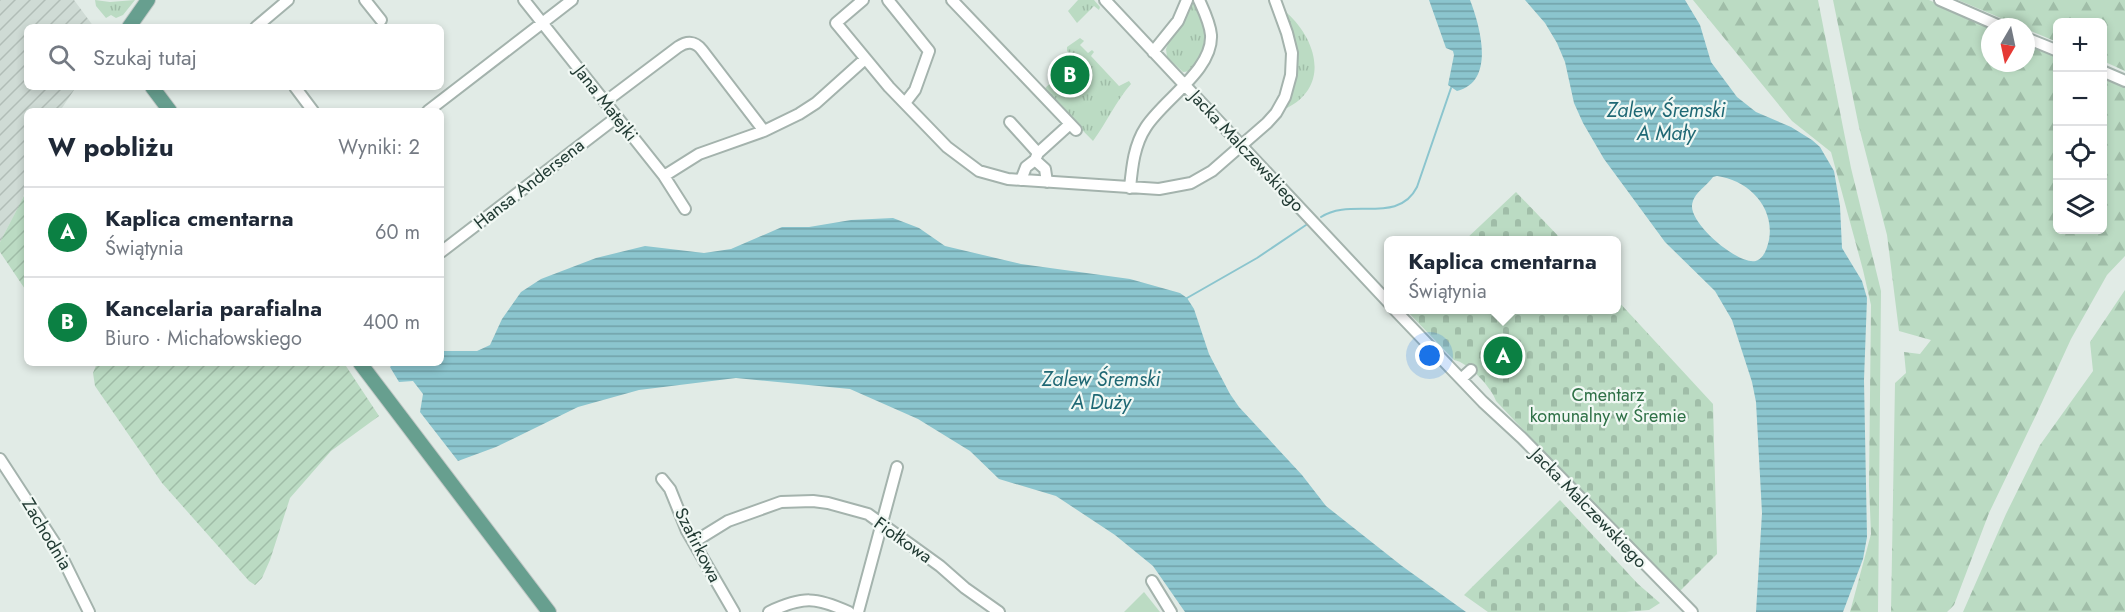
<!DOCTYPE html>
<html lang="pl">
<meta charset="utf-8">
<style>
:root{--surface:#fff;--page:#f6f6f7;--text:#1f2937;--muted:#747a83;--line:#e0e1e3;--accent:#0b8043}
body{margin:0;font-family:Jost,sans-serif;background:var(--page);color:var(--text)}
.controls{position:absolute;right:18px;top:18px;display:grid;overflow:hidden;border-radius:9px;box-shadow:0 3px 9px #0003}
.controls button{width:54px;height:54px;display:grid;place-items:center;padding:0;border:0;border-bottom:2px solid var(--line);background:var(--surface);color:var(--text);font:30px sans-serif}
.compass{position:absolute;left:1981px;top:18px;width:54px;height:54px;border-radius:50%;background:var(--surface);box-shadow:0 3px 9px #0003;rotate:189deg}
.you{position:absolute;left:1430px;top:356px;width:21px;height:21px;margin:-15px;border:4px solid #fff;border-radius:50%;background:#1a73e8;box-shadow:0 0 0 9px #1a73e833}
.badge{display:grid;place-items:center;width:39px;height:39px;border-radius:50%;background:var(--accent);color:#fff;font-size:20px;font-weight:700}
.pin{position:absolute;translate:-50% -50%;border:3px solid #fff;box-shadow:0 2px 6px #0006}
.popup{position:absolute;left:1384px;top:236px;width:237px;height:78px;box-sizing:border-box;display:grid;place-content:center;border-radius:9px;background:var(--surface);filter:drop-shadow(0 2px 4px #0005);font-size:20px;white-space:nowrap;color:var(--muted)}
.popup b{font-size:22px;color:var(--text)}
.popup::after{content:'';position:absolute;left:50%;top:100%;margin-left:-12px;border:12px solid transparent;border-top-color:var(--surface)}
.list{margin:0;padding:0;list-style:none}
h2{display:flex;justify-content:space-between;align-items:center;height:78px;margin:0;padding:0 24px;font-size:26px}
h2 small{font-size:20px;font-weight:400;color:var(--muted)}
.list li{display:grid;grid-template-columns:39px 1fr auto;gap:18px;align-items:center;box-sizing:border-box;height:90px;padding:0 24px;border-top:2px solid var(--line)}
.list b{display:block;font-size:22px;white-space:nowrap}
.list p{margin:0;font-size:20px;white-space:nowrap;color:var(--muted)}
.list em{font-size:20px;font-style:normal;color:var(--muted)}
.icon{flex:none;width:33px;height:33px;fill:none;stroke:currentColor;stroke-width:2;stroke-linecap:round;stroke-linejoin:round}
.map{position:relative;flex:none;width:2125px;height:612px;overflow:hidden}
.search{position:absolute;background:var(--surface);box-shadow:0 3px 9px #0003;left:24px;top:24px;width:420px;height:66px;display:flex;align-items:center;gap:15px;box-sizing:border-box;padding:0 21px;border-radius:9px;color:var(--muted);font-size:22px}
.panel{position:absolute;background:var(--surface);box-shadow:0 3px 9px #0003;left:24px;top:108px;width:420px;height:258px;border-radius:9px}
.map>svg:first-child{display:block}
.industrial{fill:url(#industrial-furrows)}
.grass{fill:url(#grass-tufts)}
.forest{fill:url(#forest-firs)}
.cemetery{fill:url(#cemetery-stones)}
.park{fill:#bbdbc3}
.garden{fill:url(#garden-furrows)}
.water{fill:url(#water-rules);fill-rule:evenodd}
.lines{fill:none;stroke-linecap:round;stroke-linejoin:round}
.stream{stroke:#8bc5ce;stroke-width:2}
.minor-casing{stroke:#a4b3ad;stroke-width:14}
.major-casing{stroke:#c1c8c6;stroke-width:16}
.minor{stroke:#fff;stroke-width:10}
.major{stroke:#679f8f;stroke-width:14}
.labels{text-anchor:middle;stroke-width:4.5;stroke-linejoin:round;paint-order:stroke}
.street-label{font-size:18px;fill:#223b34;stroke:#f1f8f4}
.park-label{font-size:18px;fill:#2e7046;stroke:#f1f8f4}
.water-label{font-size:20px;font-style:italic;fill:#1f6874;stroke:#f1f8f4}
</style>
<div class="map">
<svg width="2125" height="612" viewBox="0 0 2125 612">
<defs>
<pattern id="industrial-furrows" width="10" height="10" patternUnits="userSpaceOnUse" patternTransform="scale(1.5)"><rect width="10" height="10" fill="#cfdbd5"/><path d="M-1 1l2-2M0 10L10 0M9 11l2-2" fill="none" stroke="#b1bdb7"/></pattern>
<pattern id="grass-tufts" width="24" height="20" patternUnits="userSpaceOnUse" patternTransform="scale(1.5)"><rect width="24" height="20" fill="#bbdbc3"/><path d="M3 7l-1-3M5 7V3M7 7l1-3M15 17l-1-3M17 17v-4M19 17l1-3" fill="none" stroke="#a0bda8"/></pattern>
<pattern id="forest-firs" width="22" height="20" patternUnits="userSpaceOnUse" patternTransform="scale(1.5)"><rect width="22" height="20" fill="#bbdbc3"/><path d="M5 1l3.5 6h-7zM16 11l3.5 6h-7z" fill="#a0bda8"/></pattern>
<pattern id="cemetery-stones" width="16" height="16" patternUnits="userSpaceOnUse" patternTransform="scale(1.5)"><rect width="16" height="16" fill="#bbdbc3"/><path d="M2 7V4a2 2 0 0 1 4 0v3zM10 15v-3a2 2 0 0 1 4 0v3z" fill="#a0bda8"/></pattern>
<pattern id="garden-furrows" width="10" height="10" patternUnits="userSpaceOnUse" patternTransform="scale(1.5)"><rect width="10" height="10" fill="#bbdbc3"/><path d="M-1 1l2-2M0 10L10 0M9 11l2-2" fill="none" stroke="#a0bda8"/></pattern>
<pattern id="water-rules" width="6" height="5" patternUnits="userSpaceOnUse" patternTransform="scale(1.5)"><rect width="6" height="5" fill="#8bc5ce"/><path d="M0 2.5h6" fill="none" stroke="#71a1a8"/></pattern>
</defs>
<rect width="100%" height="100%" fill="#e1ebe6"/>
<path class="industrial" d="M0,0H74L94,27H27V87H76L60,111H27V185L22,200L0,242Z"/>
<path class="grass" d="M95,0L110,2L135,0L123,15L116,18L111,15L106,18L96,6Z
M1078,0H1094L1100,7L1099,10L1094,6L1077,23L1068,11Z
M1193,1L1206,30V48L1192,71L1183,72L1167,57L1166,49L1168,44L1167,42L1190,2Z
M1287,13C1317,40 1330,86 1287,108L1285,107L1290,96L1285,14Z
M1080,38L1084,41L1080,45L1088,53L1092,50L1094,52L1091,56L1119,86L1129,81L1131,84C1116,101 1107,122 1093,141L1043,90L1058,76L1067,89L1069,88L1073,92L1085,81L1082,77L1086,73L1067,51V47Z"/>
<path class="forest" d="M1693,0H1818L1851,168L1881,291L1878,612H1850L1871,534L1869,485L1871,305L1863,270L1831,152L1792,121Z
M1833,0H1929L1990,27V63H2026V43L2057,57L2058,230H2102L2103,77L2125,87V256L2107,275L2071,339L2037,413L1989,513L1954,605L1947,612H1891L1895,383L1906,373L1904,352L1920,354L1931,340L1899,331L1887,235L1859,127Z
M1958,0H2125V71L2103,61L2102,22H2058L2057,42L2026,29V27H2022Z
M2125,290V612H1963L2006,514L2040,445L2093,371L2090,342Z"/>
<path class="cemetery" d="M1516,192L1562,240H1465Z
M1617,300L1713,404L1717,554L1678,593L1496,401C1492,388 1468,362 1454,360L1406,310H1617Z
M1560,500L1638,584L1660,603L1649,610L1626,612H1488L1464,595Z"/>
<path class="park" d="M1144,592L1160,612H1124Z"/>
<path class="garden" d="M27,190V292L0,252V242Z
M97,363H344L379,416L331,451L290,498L270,560L262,578L255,585L249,581L162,483L95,386L93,373Z"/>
<path class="water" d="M1429,0H1470C1480,26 1496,81 1457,91L1448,85L1454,55L1453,51L1446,48Z
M1525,0H1685L1700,25L1711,62L1737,97L1756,112L1791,127L1812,140L1820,147L1834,171L1840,206L1842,248L1862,281L1867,298L1864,380L1867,537L1863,559L1843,612H1756L1762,513L1756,402L1752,382L1732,320L1715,291L1665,242L1604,159L1583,123L1574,103L1565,62L1557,43L1545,23ZM1717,176C1748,180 1775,207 1769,240C1767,248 1765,256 1758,260C1743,269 1691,226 1692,206C1693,193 1706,187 1713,177Z
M893,218L919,228L945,246L1021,264L1130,279L1180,293L1187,298L1194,309L1209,354L1230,394L1239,407L1302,475L1326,506L1402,566L1466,612H1185L1153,566L1115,535L1056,496L999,479L970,451L918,419L850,389L736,378L639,390L578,407L496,447L458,461L420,412L423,394L413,381L399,382L390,367L394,363H441V351H477L490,345L502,319L521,292L541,279L596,258L645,246L704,253L731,249L782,227H809L851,220Z"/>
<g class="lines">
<path class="stream" d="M1321,217C1351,197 1398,225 1417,187L1451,88
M1187,298L1257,258L1306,225"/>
<defs>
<path id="minor" d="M365,0L381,20
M524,0L664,176L685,209
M863,0L836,23L889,87L947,147L979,171L1008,179L1159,189L1191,183L1212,171L1267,123L1276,113L1285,97L1291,75L1292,53L1287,33L1275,0
M888,0L929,51L915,90L905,103
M952,0L1076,130
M1105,0L1389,303
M1940,0L2002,27
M256,27L288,0
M2026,38L2058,51
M1153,52L1178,21L1187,0
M2102,71L2125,81
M295,87L313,111
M605,102L678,47C687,41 695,41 702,50L764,131
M428,111L572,0
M1010,122L1038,153
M1035,160L1045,169L1047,182
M664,176L699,154L764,131L799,114L816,103L865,59
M1021,180L1026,167L1035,160L1038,153L1070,124
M1130,188C1132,167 1134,145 1146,127C1164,99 1213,70 1211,35C1210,23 1204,11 1199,0
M441,252L617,117
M1395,310L1483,402L1522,438L1692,612
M1461,379L1471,370
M0,459L56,545L89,612
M662,479L670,489L687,531L734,612
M694,542L728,521L781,502L813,501L828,503L868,514L940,566L965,588L999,612
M1152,581L1171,612
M769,612C803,596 816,597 849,612
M858,612L897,467"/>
<path id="major" d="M129,27L148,0
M152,87L170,111
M360,363L549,612"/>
</defs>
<use href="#minor" class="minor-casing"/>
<use href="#major" class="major-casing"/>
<use href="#minor" class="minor"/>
<use href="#major" class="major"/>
</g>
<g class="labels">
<g class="street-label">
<text transform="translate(606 103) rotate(52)" y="6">Jana Matejki</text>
<text transform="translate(1247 151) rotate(47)" y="6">Jacka Malczewskiego</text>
<text transform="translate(529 184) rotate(-38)" y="6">Hansa Andersena</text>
<text transform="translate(1589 508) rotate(46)" y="6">Jacka Malczewskiego</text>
<text transform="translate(47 534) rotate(59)" y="6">Zachodnia</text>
<text transform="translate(903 540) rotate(35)" y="6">Fiołkowa</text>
<text transform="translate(698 545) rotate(63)" y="6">Szafirkowa</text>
</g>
<g class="park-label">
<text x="1608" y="401">Cmentarz<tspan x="1608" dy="21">komunalny w Śremie</tspan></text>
</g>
<g class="water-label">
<text x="1666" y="117">Zalew Śremski<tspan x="1666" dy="23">A Mały</tspan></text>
<text x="1101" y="386">Zalew Śremski<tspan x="1101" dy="23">A Duży</tspan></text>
</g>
</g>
</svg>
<div class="controls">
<button>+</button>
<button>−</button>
<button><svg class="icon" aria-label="locate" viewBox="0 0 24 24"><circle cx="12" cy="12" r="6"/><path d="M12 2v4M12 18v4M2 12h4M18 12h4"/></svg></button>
<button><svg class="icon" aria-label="layers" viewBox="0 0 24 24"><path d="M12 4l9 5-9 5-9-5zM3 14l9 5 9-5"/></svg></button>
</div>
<svg class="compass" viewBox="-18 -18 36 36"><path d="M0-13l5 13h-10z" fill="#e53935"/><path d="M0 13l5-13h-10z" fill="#747a83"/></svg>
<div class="you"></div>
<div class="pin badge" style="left:1503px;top:356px">A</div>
<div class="popup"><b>Kaplica cmentarna</b>Świątynia</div>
<div class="pin badge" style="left:1070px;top:75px">B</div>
<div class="search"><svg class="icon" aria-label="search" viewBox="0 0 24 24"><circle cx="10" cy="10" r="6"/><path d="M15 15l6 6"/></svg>Szukaj tutaj</div>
<section class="panel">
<h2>W pobliżu<small>Wyniki: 2</small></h2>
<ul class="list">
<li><span class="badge">A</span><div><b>Kaplica cmentarna</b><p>Świątynia</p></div><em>60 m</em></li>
<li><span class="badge">B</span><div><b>Kancelaria parafialna</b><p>Biuro · Michałowskiego</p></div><em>400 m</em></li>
</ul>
</section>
</div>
